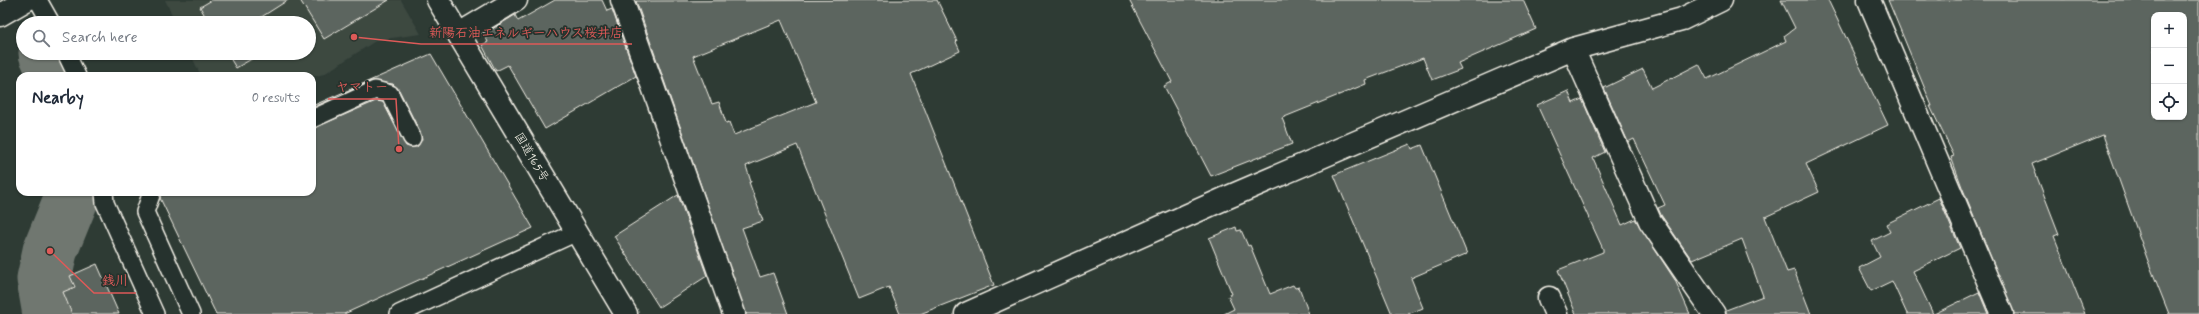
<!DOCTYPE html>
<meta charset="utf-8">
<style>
:root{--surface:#fff;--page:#f2f2f3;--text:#1f2937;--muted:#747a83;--line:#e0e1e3}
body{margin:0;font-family:Mynerve,"Klee One",sans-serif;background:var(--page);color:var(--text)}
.controls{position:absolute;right:12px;top:12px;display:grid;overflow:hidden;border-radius:8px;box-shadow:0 1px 3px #0004}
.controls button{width:36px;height:36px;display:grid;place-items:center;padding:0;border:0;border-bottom:1px solid var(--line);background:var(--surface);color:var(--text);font:20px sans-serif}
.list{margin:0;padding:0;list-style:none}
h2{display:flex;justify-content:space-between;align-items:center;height:52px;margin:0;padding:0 16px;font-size:17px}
h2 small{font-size:13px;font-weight:400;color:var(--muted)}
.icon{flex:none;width:22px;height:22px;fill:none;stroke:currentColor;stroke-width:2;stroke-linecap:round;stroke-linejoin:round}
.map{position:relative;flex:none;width:2199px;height:314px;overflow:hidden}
.search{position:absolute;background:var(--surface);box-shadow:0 1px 3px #0004;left:16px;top:16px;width:300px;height:44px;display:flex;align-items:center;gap:10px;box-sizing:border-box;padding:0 14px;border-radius:22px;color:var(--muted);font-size:15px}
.panel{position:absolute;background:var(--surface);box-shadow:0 1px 3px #0004;left:16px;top:72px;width:300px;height:124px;border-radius:12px}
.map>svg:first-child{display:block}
.built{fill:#3c4841}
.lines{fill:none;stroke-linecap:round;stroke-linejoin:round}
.river{stroke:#6f7770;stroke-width:55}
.building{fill:#5c655e;stroke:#f4f1e8;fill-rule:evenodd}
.service-casing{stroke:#f4f1e8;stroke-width:20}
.minor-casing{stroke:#f4f1e8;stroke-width:25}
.trunk-casing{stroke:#f4f1e8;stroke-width:25}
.service{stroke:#26332d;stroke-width:17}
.minor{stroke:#26332d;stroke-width:22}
.trunk{stroke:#26332d;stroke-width:22}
.labels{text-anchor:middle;stroke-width:3.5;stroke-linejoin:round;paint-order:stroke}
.street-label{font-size:12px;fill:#f4f1e8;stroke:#26332d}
.leader{fill:none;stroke:#de5a58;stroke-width:1.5}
.callout-dot{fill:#de5a58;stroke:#26332d;stroke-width:1.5}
.callout-label{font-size:13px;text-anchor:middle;font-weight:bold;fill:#de5a58;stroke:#26332d;stroke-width:3.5;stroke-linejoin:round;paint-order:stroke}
</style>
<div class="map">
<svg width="2199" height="314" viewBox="0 0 2199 314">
<rect width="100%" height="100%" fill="#2e3b34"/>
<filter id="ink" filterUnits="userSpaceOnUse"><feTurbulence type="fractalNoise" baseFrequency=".025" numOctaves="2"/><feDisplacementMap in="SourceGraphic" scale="8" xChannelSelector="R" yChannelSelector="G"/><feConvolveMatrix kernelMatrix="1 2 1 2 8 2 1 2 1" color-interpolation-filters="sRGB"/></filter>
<g filter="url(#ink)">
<path class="built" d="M165,0H401L421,34L377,40L324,74L312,77L201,76L190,53H309V23H176Z"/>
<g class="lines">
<path class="river" d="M46,53L56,76
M50,314L44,279L50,251L74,192"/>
</g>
<path class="building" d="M212,0H288L252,23H209L200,7Z
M300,0H389L324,39Z
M555,0H602L607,11L612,9L636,76L545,129L508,65L496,71L482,45L488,42L484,34L515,15L518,21Z
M937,0L957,41L956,42L960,51L911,74L994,285L920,314H900L889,287L859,299L797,145L746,166L751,182H749L763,221L742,228L760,277L773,273L788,314H746L636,1ZM781,20L816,102L734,135L729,122L726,123L719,102L712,104L693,56Z
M1129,0H1523L1536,29L1458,63L1461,69L1432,80L1423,58L1365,80L1366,84L1282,118L1292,144L1211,176L1164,86L1172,82Z
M1781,0H1828L1888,125L1806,164L1819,192L1765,217L1787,272L1794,270L1811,314H1726V310L1763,296L1742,239L1692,260L1661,215L1658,208L1665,205L1634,139L1628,142L1604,88L1643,69L1652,88L1699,64L1707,79L1786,41L1784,36L1795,28Z
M1888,0H2199V314H2169L2148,261L2103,135L2032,164L2059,234L2054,236L2085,314H2014L1962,187L1951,157L1954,156L1930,106H1932ZM2154,15H2184V117H2154Z
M227,53H262L236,68Z
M431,54L533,228L344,314H216L160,198L162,192H312V129L376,101L383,102L406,146L417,147L422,139L421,134L399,90L393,84L371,81L312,108V106Z
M1568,91L1573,103L1582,99L1605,152L1593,158L1622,225L1635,219L1675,280L1690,314H1576L1558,270L1603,252V249L1537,105Z
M1410,144L1412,149L1422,145L1467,254L1411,278L1423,308L1408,314H1392L1334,175Z
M678,195L707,276L659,307L614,236Z
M1939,198L1960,248L1913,271L1933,314H1907L1892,281L1871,291L1859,268L1880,257L1872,241L1890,232L1886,224Z
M1236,227L1237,231L1241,230L1248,246L1250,245L1270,294L1293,285L1295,288L1299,287L1309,314H1224L1234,309L1228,296L1232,294L1209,238Z
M97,264L119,314H72L63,292L75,287L70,276Z
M1979,292L1988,314H1934Z"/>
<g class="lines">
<defs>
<path id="service" d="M38,0L51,23
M66,53L77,76
M312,119L375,90L390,94L412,138
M104,192L105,203L155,314
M152,192L145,212L191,314
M399,314L577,232"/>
<path id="minor" d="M622,0L734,314
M1869,0L2002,314
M459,34L516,0
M1573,49L1650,221L1714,314
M1549,298L1556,314
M966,314L1226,198L1573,49L1682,19L1721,0"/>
<path id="trunk" d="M438,0L626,314
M0,15L26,0"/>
</defs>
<use href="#service" class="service-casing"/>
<use href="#minor" class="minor-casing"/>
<use href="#trunk" class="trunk-casing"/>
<use href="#service" class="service"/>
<use href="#minor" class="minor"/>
<use href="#trunk" class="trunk"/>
</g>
</g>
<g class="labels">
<g class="street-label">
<text transform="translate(532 157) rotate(59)" y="4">国道165号</text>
</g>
</g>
<path class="leader" d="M354 37L421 44H632M399 149L396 99H328M50 251L94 293H136"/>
<g class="callout-dot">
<circle cx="354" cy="37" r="4"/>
<circle cx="399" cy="149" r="4"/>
<circle cx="50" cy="251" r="4"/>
</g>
<g class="callout-label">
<text x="526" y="37">新陽石油エネルギーハウス桜井店</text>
<text x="362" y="91">ヤマトー</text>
<text x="115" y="285">銭川</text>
</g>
</svg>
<div class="controls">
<button>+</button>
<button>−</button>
<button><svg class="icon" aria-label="locate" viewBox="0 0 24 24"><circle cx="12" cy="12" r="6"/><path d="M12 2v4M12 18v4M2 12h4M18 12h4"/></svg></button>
</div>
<div class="search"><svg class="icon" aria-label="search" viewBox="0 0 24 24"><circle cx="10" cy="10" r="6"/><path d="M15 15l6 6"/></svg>Search here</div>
<section class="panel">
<h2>Nearby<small>0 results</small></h2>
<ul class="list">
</ul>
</section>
</div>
